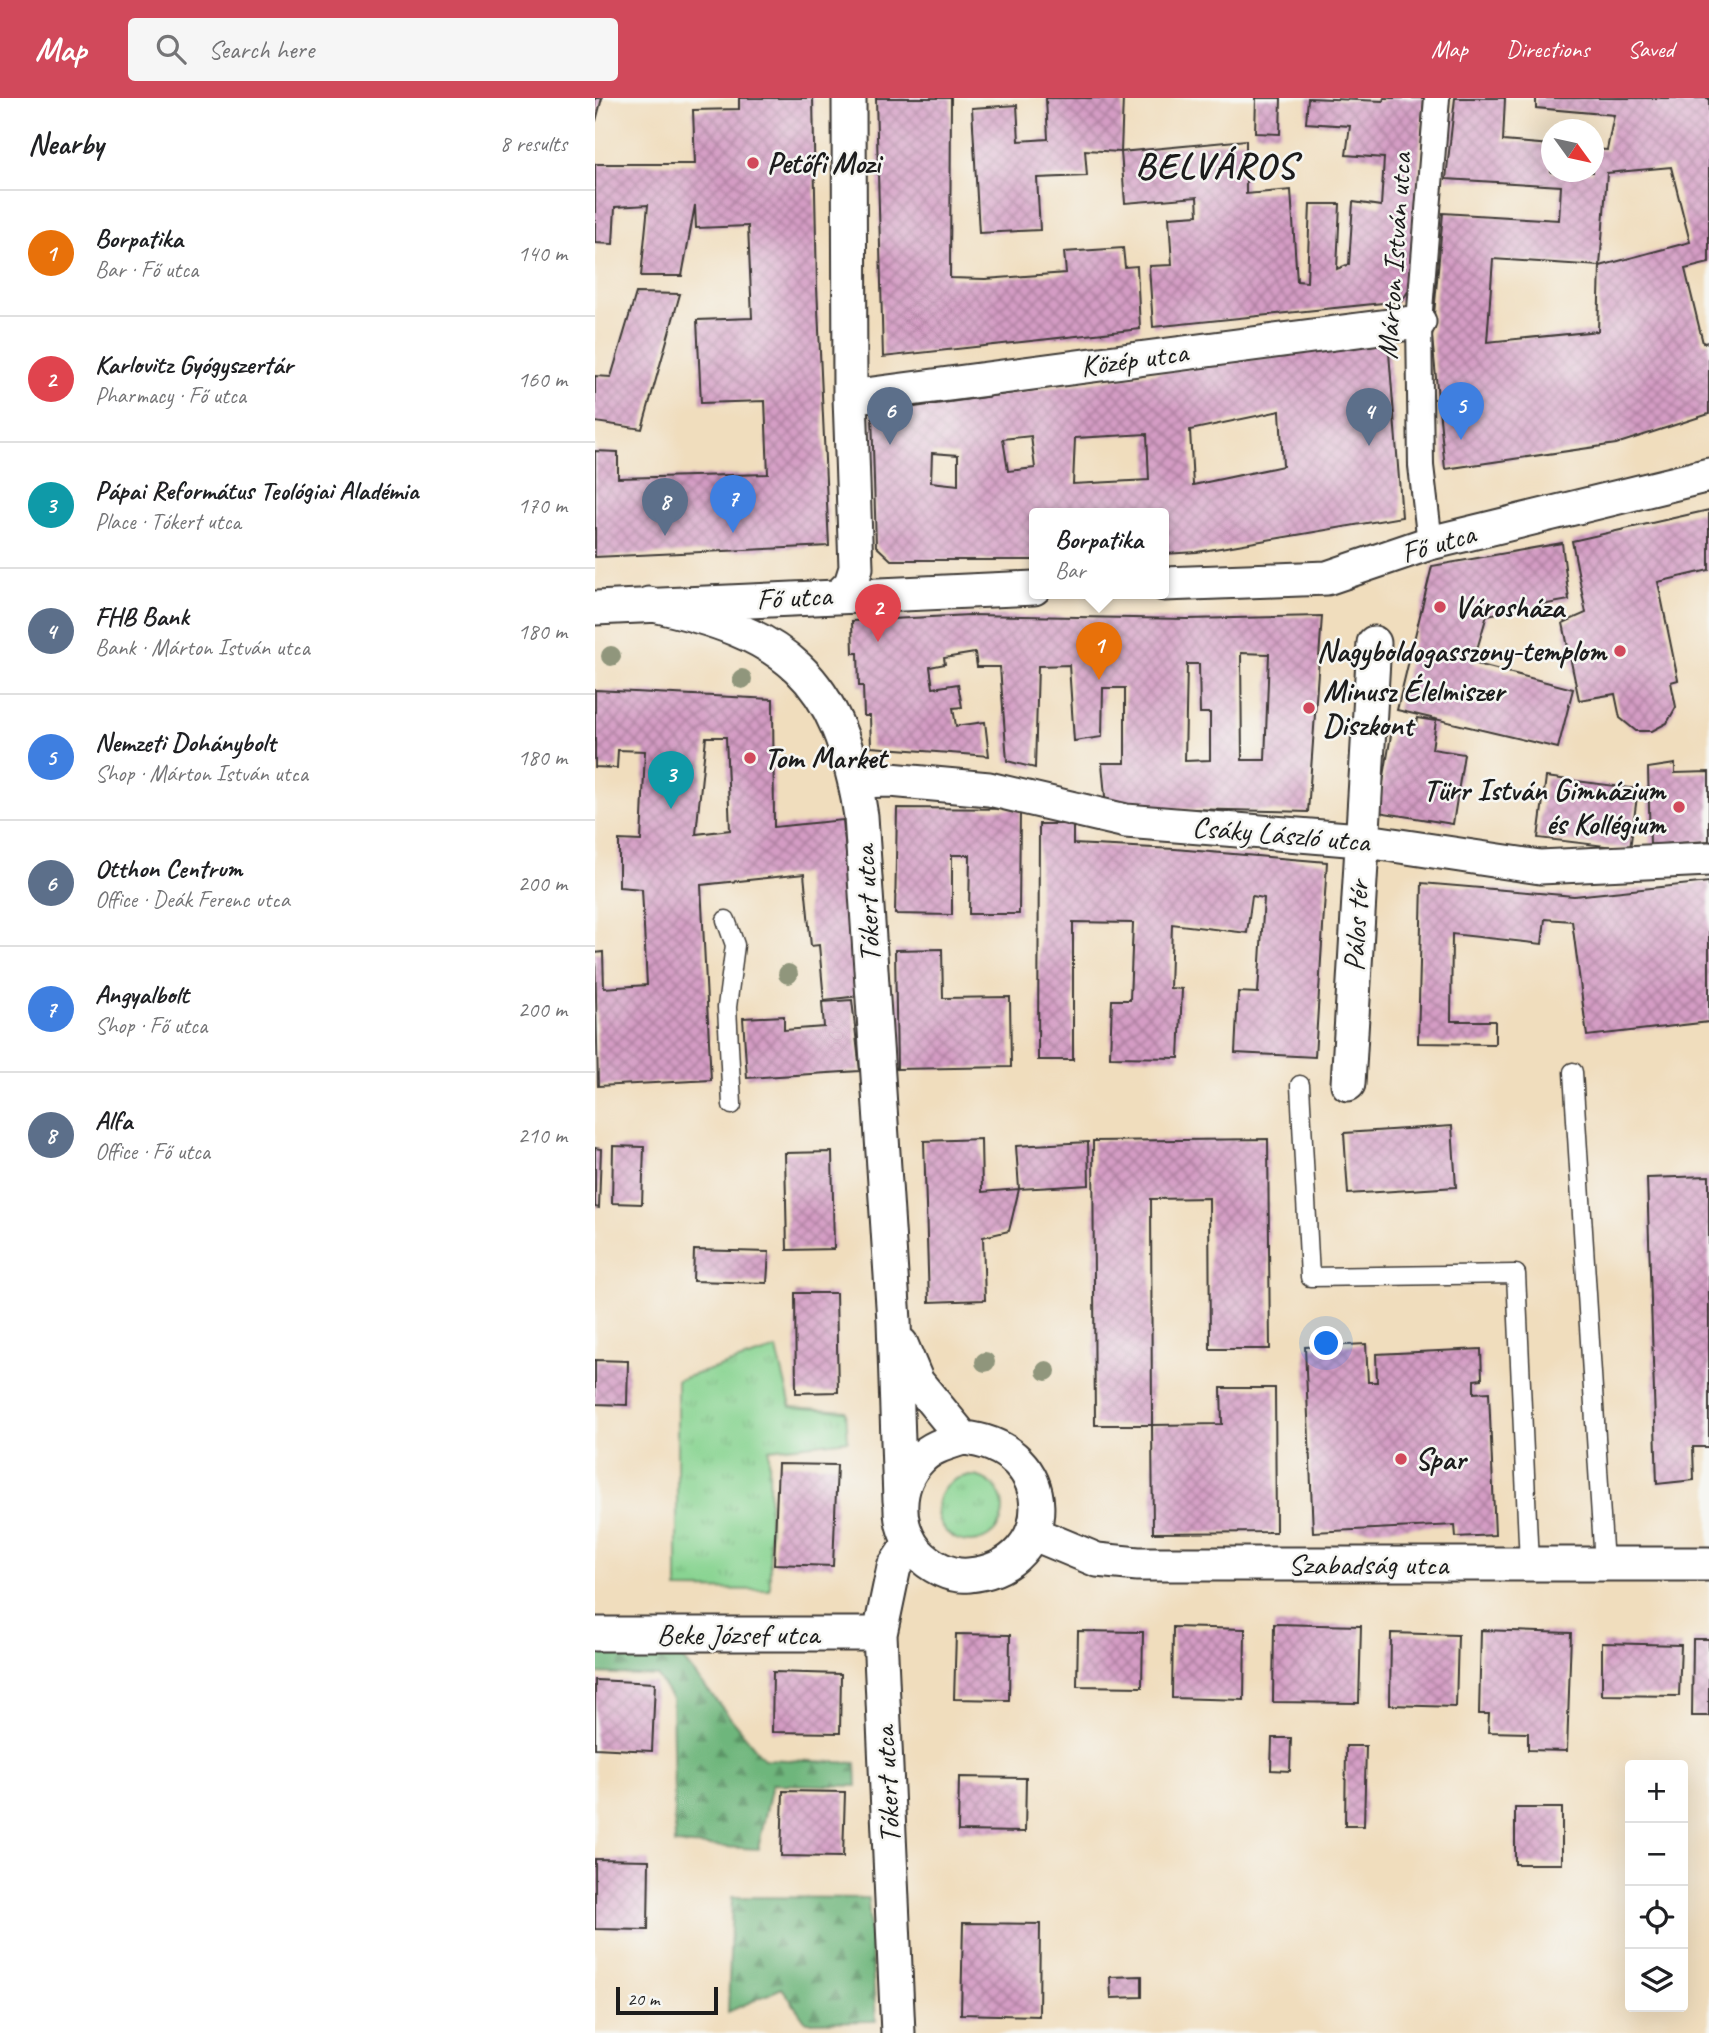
<!DOCTYPE html>
<meta charset="utf-8">
<style>
:root{--surface:#fff;--page:#f6f6f6;--text:#202124;--muted:#757577;--line:#e0e0e0;--accent:#d1495b}
body{margin:0;font-family:Caveat,sans-serif;background:var(--page);color:var(--text)}
.controls{position:absolute;right:21px;bottom:21px;display:grid;overflow:hidden;border-radius:7px;box-shadow:0 7px 28px #0002}
.controls button{width:63px;height:63px;display:grid;place-items:center;padding:0;border:0;border-bottom:2px solid var(--line);background:var(--surface);color:var(--text);font:35px sans-serif}
.compass{position:absolute;left:946px;top:21px;width:63px;height:63px;border-radius:50%;background:var(--surface);box-shadow:0 7px 28px #0002;rotate:123deg}
.scale{position:absolute;left:21px;bottom:18px;width:102px;box-sizing:border-box;padding-left:7px;border:4px solid #1c1c1c;border-top:0;font-size:19px;line-height:24px;white-space:nowrap;color:#1c1c1c;-webkit-text-stroke:5px #f6f6f2;paint-order:stroke}
.you{position:absolute;left:732px;top:1246px;width:24px;height:24px;margin:-18px;border:5px solid #fff;border-radius:50%;background:#1a73e8;box-shadow:0 0 0 10px #1a73e833}
.badge{display:grid;place-items:center;width:46px;height:46px;border-radius:50%;background:var(--accent);color:#fff;font-size:23px;font-weight:700}
.pin{position:absolute;translate:-50% -58px;filter:drop-shadow(0 2px 4px #0008)}
.pin::after{content:'';position:absolute;top:37px;width:24px;height:21px;background:inherit;clip-path:polygon(0 0,100% 0,50% 100%)}
.popup{position:absolute;left:434px;top:410px;width:140px;height:91px;box-sizing:border-box;display:grid;place-content:center;border-radius:7px;background:var(--surface);filter:drop-shadow(0 2px 5px #0005);font-size:23px;white-space:nowrap;color:var(--muted)}
.popup b{font-size:26px;color:var(--text)}
.popup::after{content:'';position:absolute;left:50%;top:100%;margin-left:-14px;border:14px solid transparent;border-top-color:var(--surface)}
.list{margin:0;padding:0;list-style:none}
h2{display:flex;justify-content:space-between;align-items:center;height:91px;margin:0;padding:0 28px;font-size:30px}
h2 small{font-size:23px;font-weight:400;color:var(--muted)}
.list li{display:grid;grid-template-columns:46px 1fr auto;gap:21px;align-items:center;box-sizing:border-box;height:126px;padding:0 28px;border-top:2px solid var(--line)}
.list b{display:block;font-size:26px;white-space:nowrap}
.list p{margin:0;font-size:23px;white-space:nowrap;color:var(--muted)}
.list em{font-size:23px;font-style:normal;color:var(--muted)}
.icon{flex:none;width:38px;height:38px;fill:none;stroke:currentColor;stroke-width:2;stroke-linecap:round;stroke-linejoin:round}
.map{position:relative;flex:none;width:1114px;height:1935px;overflow:hidden}
header{display:flex;align-items:center;gap:42px;box-sizing:border-box;height:98px;padding:0 35px;background:var(--accent);color:#fff}
header strong{font-size:33px}
nav{display:flex;gap:38px;margin-inline-start:auto;font-size:24px}
.search{width:490px;height:63px;background:var(--page);display:flex;align-items:center;gap:18px;box-sizing:border-box;padding:0 24px;border-radius:7px;color:var(--muted);font-size:26px}
main{display:flex}
aside{flex:1;background:var(--surface)}
.map>svg:first-child{display:block}
.grass{fill:url(#grass-tufts);stroke:#527857;stroke-width:2}
.forest{fill:url(#forest-firs);stroke:#45694c;stroke-width:2}
.building{fill:url(#building-cross-hatch);fill-rule:evenodd}
.lines{fill:none;stroke-linecap:round;stroke-linejoin:round}
.service-casing{stroke:#3c3934;stroke-width:21}
.pedestrian-casing{stroke:#3c3934;stroke-width:28}
.minor-casing{stroke:#3c3934;stroke-width:37}
.service{stroke:#fff;stroke-width:18}
.pedestrian{stroke:#fff;stroke-width:24}
.minor{stroke:#fff;stroke-width:33}
.tree{fill:#90967b}
.poi-dot{fill:#d1495b;stroke:#f6f6f2;stroke-width:2.5}
.labels{text-anchor:middle;stroke-width:5;stroke-linejoin:round;paint-order:stroke}
.poi-label{font-size:30px;font-weight:bold;fill:#1c1c1c;stroke:#f6f6f2;text-anchor:start}
.street-label{font-size:30px;fill:#1c1c1c;stroke:#f6f6f2}
.district-label{font-size:37px;font-weight:bold;letter-spacing:2px;fill:#1c1c1c;stroke:#f6f6f2}
</style>
<header>
<strong>Map</strong>
<div class="search"><svg class="icon" aria-label="search" viewBox="0 0 24 24"><circle cx="10" cy="10" r="6"/><path d="M15 15l6 6"/></svg>Search here</div>
<nav><a>Map</a><a>Directions</a><a>Saved</a></nav>
</header>
<main>
<aside>
<h2>Nearby<small>8 results</small></h2>
<ul class="list">
<li><span class="badge" style="background:#e8710a">1</span><div><b>Borpatika</b><p>Bar · Fő utca</p></div><em>140 m</em></li>
<li><span class="badge" style="background:#e0444e">2</span><div><b>Karlovitz Gyógyszertár</b><p>Pharmacy · Fő utca</p></div><em>160 m</em></li>
<li><span class="badge" style="background:#0f9aa8">3</span><div><b>Pápai Református Teológiai Aladémia</b><p>Place · Tókert utca</p></div><em>170 m</em></li>
<li><span class="badge" style="background:#5c6f8a">4</span><div><b>FHB Bank</b><p>Bank · Márton István utca</p></div><em>180 m</em></li>
<li><span class="badge" style="background:#3f7fe0">5</span><div><b>Nemzeti Dohánybolt</b><p>Shop · Márton István utca</p></div><em>180 m</em></li>
<li><span class="badge" style="background:#5c6f8a">6</span><div><b>Otthon Centrum</b><p>Office · Deák Ferenc utca</p></div><em>200 m</em></li>
<li><span class="badge" style="background:#3f7fe0">7</span><div><b>Angyalbolt</b><p>Shop · Fő utca</p></div><em>200 m</em></li>
<li><span class="badge" style="background:#5c6f8a">8</span><div><b>Alfa</b><p>Office · Fő utca</p></div><em>210 m</em></li>
</ul>
</aside>
<div class="map">
<svg width="1114" height="1935" viewBox="0 0 1114 1935">
<defs>
<pattern id="grass-tufts" width="24" height="20" patternUnits="userSpaceOnUse" patternTransform="scale(1.75)"><rect width="24" height="20" fill="#89d492"/><path d="M3 7l-1-3M5 7V3M7 7l1-3M15 17l-1-3M17 17v-4M19 17l1-3" fill="none" stroke="#76b57d"/></pattern>
<pattern id="forest-firs" width="22" height="20" patternUnits="userSpaceOnUse" patternTransform="scale(1.75)"><rect width="22" height="20" fill="#6eb67c"/><path d="M5 1l3.5 6h-7zM16 11l3.5 6h-7z" fill="#5a9365"/></pattern>
<pattern id="building-cross-hatch" width="8" height="8" patternUnits="userSpaceOnUse" patternTransform="scale(1.75)"><rect width="8" height="8" fill="#d49cc4"/><path d="M0 0l8 8M0 8l8-8" fill="none" stroke="#ab7e9e"/></pattern>
</defs>
<rect width="100%" height="100%" fill="#f6f6f2"/>
<filter id="ink" filterUnits="userSpaceOnUse"><feTurbulence type="fractalNoise" baseFrequency=".0143" numOctaves="2"/><feDisplacementMap in="SourceGraphic" scale="14" xChannelSelector="R" yChannelSelector="G"/><feConvolveMatrix kernelMatrix="1 2 1 2 8 2 1 2 1" color-interpolation-filters="sRGB"/></filter>
<filter id="wash" filterUnits="userSpaceOnUse"><feTurbulence type="fractalNoise" baseFrequency=".00686" numOctaves="4" result="noise"/><feDisplacementMap in="SourceGraphic" scale="28" xChannelSelector="R" yChannelSelector="G"/><feGaussianBlur stdDeviation="1.57" result="paint"/><feColorMatrix in="noise" values="0 0 0 0 0 0 0 0 0 0 0 0 0 0 0 0 0 1.4 0 .05"/><feComposite in="paint" operator="in"/></filter>
<g filter="url(#wash)">
<rect width="100%" height="100%" fill="#f0ddbd"/>
<path class="grass" d="M182,1251L196,1309L251,1313L253,1342L174,1351L175,1492L82,1491V1282Z
M342 1411a33 33 0 1 1 66 0a33 33 0 1 1-66 0Z"/>
<path class="forest" d="M0,1554L85,1558L169,1661L261,1665L262,1688L177,1686L163,1751L80,1746L77,1601L62,1578L0,1575Z
M137,1799L273,1800L281,1923L211,1924L187,1890L133,1914Z"/>
<g id="blocks">
<path class="building" d="M0,0H7L1,23H0Z
M144,0H218L222,189L234,448L0,459V353L23,354V380L173,376L170,303L106,305L102,222L157,220L153,128L101,130L100,107L87,178H46L53,107L20,109L18,146L0,145V66H100L98,12L144,11Z
M281,0H356L355,180L390,181L471,175L469,154L528,150L530,169L542,168L545,231L288,259Z
M451,0H528L526,54L490,52L492,78L442,80L445,132L384,135L377,10L422,7L424,43L453,41Z
M661,0H686L685,36L660,35Z
M713,0L788,3L789,0H829L815,190L807,203L558,229L554,168L577,167L574,119L603,117L602,99L530,105L526,54L651,42V96L696,92L702,183L712,184L715,106H745L742,171L754,166L758,104L786,108L789,60L751,57L755,28L711,25Z
M860,0H910L908,43L956,47V74H998V51L1012,52L1019,17L941,10V0H1114V165L1090,171L1108,245L1114,244V316L1021,346L850,371L837,239L848,115L964,122L966,88L851,81ZM1076,69L1095,144L1005,168L1003,233L892,244L898,161L1005,168L1012,75Z
M41,195L85,196L47,331L0,324V278L16,279Z
M793,242L807,419L602,454L569,456V416H439V462H296L281,448L277,315ZM685,313L688,368L598,387L595,332ZM552,336L554,382L478,386L480,340ZM436,338L440,370L413,373L408,341ZM337,355L363,357V387L336,384Z
M1114,412V472L1063,484L1083,582L1076,584L1081,609L1072,625L1057,633H1041L1025,620L1020,596L984,602L968,525L991,515L977,443Z
M967,445L974,502L892,517L878,565L978,591L963,650L802,612L837,468Z
M375,517L592,521L727,518L713,714L511,709L507,665H530V590H508L507,639L479,643L474,567L443,568L440,670L412,663L405,569H382L380,555L349,560L350,566L335,569L338,590L363,586L367,609L358,610L361,628L390,624L394,658L276,649L275,618H269L268,588H264L263,555H258L257,523ZM646,555L674,556L670,662H647ZM592,566H604L605,615H615V662L590,663Z
M0,592L178,601L179,729L248,722L264,898L229,902L224,847L216,848L209,776L106,787L116,982L3,988L0,855L8,854L9,890L52,887L47,791L24,789V742L46,743L50,653L23,652L22,670L0,669ZM111,639H131L135,732L101,736Z
M822,620L841,623L837,651L869,656L858,726L783,714L798,625L821,629Z
M1080,666V675L1114,674V743L1055,747L1053,670Z
M951,679L1043,691L1035,751L943,740Z
M302,710L425,711L424,816H374L375,757H357V817L300,816Z
M444,726H478V746L580,751L732,764L720,959L640,955L643,894L663,895L669,800L657,798L652,835L577,826L575,890L587,891L584,960L515,959L517,902H535L538,825L478,824V962H443Z
M1114,784V924L992,938L977,823L950,821L947,846L857,836L856,923H900V946L823,945L827,785L979,798Z
M347,851L348,900L415,899L416,969L302,971L300,852Z
M257,902L265,973L152,980L148,920L189,918V932L229,929L227,904Z
M857,1028L861,1089L753,1096L749,1035Z
M386,1041L387,1094L424,1091L414,1133L388,1139L390,1202L334,1204L329,1043Z
M673,1041L675,1251H615L614,1100L556,1101L557,1327L627,1326L626,1290H680L681,1434L558,1435L557,1327H500L498,1043Z
M493,1044L494,1087L424,1091L421,1048Z
M18,1048L49,1049L47,1106L17,1105Z
M0,1050L6,1051L4,1110L0,1109Z
M237,1054L239,1151L192,1152L190,1055Z
M1114,1078V1349H1098L1099,1382L1062,1386L1052,1080Z
M99,1152L174,1154L172,1185L98,1183Z
M200,1195H241L243,1294L201,1295Z
M771,1246L773,1284H782L781,1256L886,1251L887,1281L879,1282V1295L894,1294L900,1437L861,1439L860,1427L718,1434L710,1249Z
M0,1262L33,1263L32,1307L0,1306Z
M183,1366L242,1367L238,1468L179,1466Z
M679,1526L766,1528L764,1605L678,1604Z
M578,1529L650,1531L649,1602L577,1600Z
M886,1532L976,1535L972,1653L933,1652V1635L893,1634L894,1616H884Z
M483,1533L548,1534L547,1589L482,1588Z
M796,1535L863,1537L861,1609L795,1607Z
M361,1536L415,1537L414,1602L359,1601Z
M1098,1541H1114V1618H1097Z
M1007,1545L1086,1547L1084,1598L1007,1597Z
M178,1574L246,1576L245,1635L177,1634Z
M0,1582L60,1585L57,1653L0,1650Z
M677,1640H696L695,1673L676,1672Z
M751,1648H771L769,1728H750Z
M364,1679L431,1680L430,1734L363,1733Z
M188,1693L250,1694L248,1759L186,1758Z
M920,1710H967V1766H920Z
M0,1761L54,1762L53,1832L0,1831Z
M368,1825L445,1826L444,1918L366,1916Z
M547,1878V1899L516,1900L515,1879Z"/>
</g>
</g>
<g filter="url(#ink)">
<use href="#blocks" fill-opacity="0" stroke="#3c3934" stroke-width="2"/>
<g class="lines">
<defs>
<path id="service" d="M131,822L140,847L132,909L137,1007
M978,974L1009,1466
M705,987L715,1179L921,1176L934,1466"/>
<path id="pedestrian" d="M835,445L826,368L824,224L842,0"/>
<path id="minor" d="M255,299L824,224
M569,486L732,480L835,445L1114,377
M245,497L256,486L261,470L255,299L254,0
M54,506C190,535 244,576 266,718L299,1223L305,1403
M0,510L439,490
M261,683L295,682L394,691L531,723L765,742L945,769L1114,761
M753,986L779,545
M306,1246L322,1284L368,1340C465,1348 466,1468 374,1477C355,1479 335,1468 322,1454C300,1427 300,1387 325,1361C336,1349 352,1345 368,1340
M437,1435L502,1462L543,1466H1114
M0,1536H285
M303,1935L285,1536L299,1469L315,1445"/>
</defs>
<use href="#service" class="service-casing"/>
<use href="#pedestrian" class="pedestrian-casing"/>
<use href="#minor" class="minor-casing"/>
<use href="#service" class="service"/>
<use href="#pedestrian" class="pedestrian"/>
<use href="#minor" class="minor"/>
</g>
<g class="tree">
<circle cx="16" cy="558" r="10"/>
<circle cx="147" cy="581" r="10"/>
<circle cx="193" cy="876" r="10"/>
<circle cx="390" cy="1264" r="10"/>
<circle cx="451" cy="1273" r="10"/>
</g>
</g>
<g class="poi-dot">
<circle cx="158" cy="65" r="7"/>
<circle cx="845" cy="509" r="7"/>
<circle cx="1025" cy="553" r="7"/>
<circle cx="714" cy="610" r="7"/>
<circle cx="155" cy="660" r="7"/>
<circle cx="1084" cy="709" r="7"/>
<circle cx="806" cy="1361" r="7"/>
</g>
<g class="labels">
<g class="poi-label">
<text x="172" y="75">Petőfi Mozi</text>
<text x="859" y="519">Városháza</text>
<text x="1011" y="563" text-anchor="end">Nagyboldogasszony-templom</text>
<text x="728" y="603">Minusz Élelmiszer<tspan x="728" dy="34">Diszkont</tspan></text>
<text x="169" y="670">Tom Market</text>
<text x="1070" y="702" text-anchor="end">Türr István Gimnázium<tspan x="1070" dy="34">és Kollégium</tspan></text>
<text x="820" y="1371">Spar</text>
</g>
<g class="street-label">
<text transform="translate(799 158) rotate(-86)" y="10">Márton István utca</text>
<text transform="translate(539 261) rotate(-8)" y="10">Közép utca</text>
<text transform="translate(843 445) rotate(-16)" y="10">Fő utca</text>
<text transform="translate(199 499) rotate(-3)" y="10">Fő utca</text>
<text transform="translate(686 736) rotate(5)" y="10">Csáky László utca</text>
<text transform="translate(272 806) rotate(-93)" y="10">Tókert utca</text>
<text transform="translate(761 828) rotate(-87)" y="10">Pálos tér</text>
<text x="773" y="1476">Szabadság utca</text>
<text x="143" y="1546">Beke József utca</text>
<text transform="translate(292 1687) rotate(-93)" y="10">Tókert utca</text>
</g>
<g class="district-label">
<text x="621" y="80">BELVÁROS</text>
</g>
</g>
</svg>
<div class="controls">
<button>+</button>
<button>−</button>
<button><svg class="icon" aria-label="locate" viewBox="0 0 24 24"><circle cx="12" cy="12" r="6"/><path d="M12 2v4M12 18v4M2 12h4M18 12h4"/></svg></button>
<button><svg class="icon" aria-label="layers" viewBox="0 0 24 24"><path d="M12 4l9 5-9 5-9-5zM3 14l9 5 9-5"/></svg></button>
</div>
<svg class="compass" viewBox="-18 -18 36 36"><path d="M0-13l5 13h-10z" fill="#e53935"/><path d="M0 13l5-13h-10z" fill="#757577"/></svg>
<div class="scale">20 m</div>
<div class="you"></div>
<div class="pin badge" style="left:504px;top:582px;background:#e8710a">1</div>
<div class="popup"><b>Borpatika</b>Bar</div>
<div class="pin badge" style="left:283px;top:544px;background:#e0444e">2</div>
<div class="pin badge" style="left:76px;top:711px;background:#0f9aa8">3</div>
<div class="pin badge" style="left:774px;top:348px;background:#5c6f8a">4</div>
<div class="pin badge" style="left:866px;top:342px;background:#3f7fe0">5</div>
<div class="pin badge" style="left:295px;top:347px;background:#5c6f8a">6</div>
<div class="pin badge" style="left:138px;top:435px;background:#3f7fe0">7</div>
<div class="pin badge" style="left:70px;top:438px;background:#5c6f8a">8</div>
</div>
</main>
